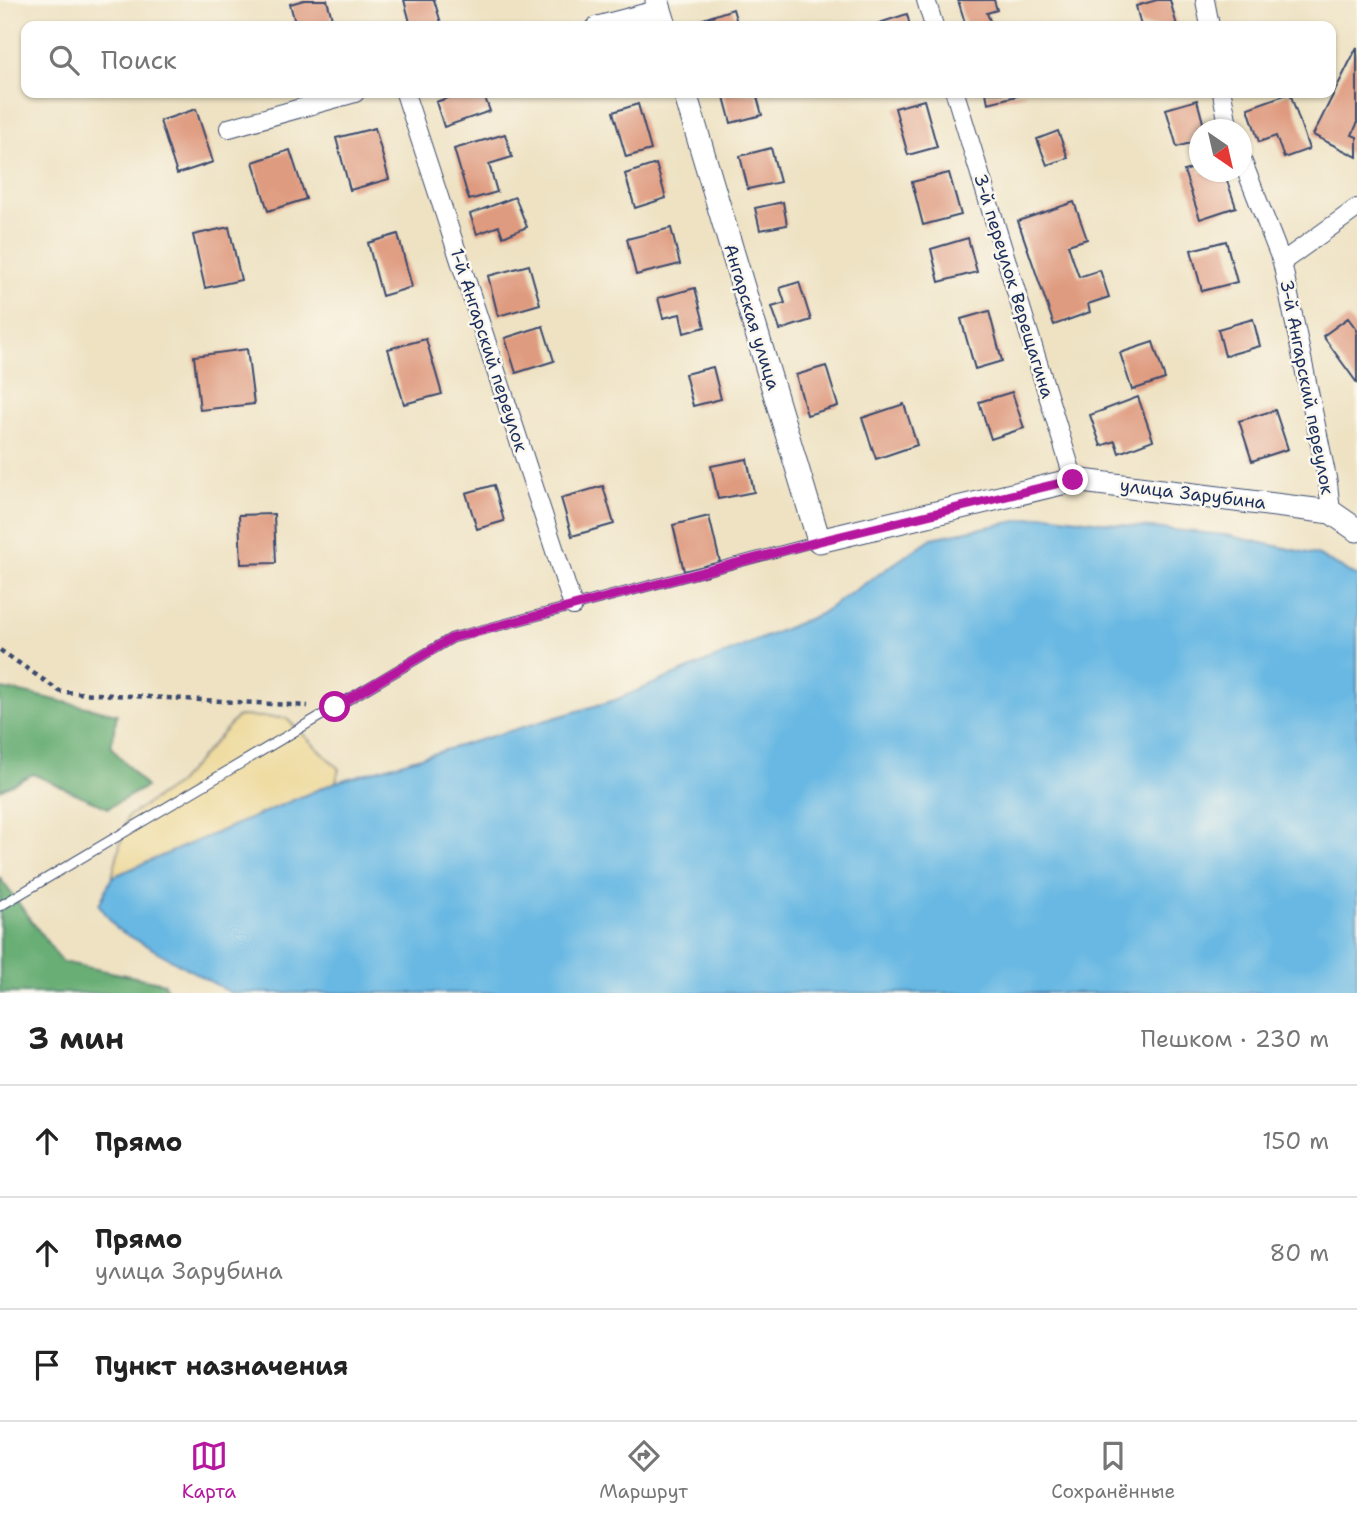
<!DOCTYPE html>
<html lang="ru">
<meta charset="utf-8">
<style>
:root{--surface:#fff;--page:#f6f6f6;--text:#222;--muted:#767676;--line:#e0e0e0;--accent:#b5179e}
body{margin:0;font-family:"Shantell Sans",sans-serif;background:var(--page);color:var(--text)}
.compass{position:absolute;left:1189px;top:119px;width:63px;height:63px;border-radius:50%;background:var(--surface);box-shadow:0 2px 5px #0004;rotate:146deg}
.stop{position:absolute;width:21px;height:21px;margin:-16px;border:5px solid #b5179e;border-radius:50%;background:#fff}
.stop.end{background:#b5179e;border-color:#fff;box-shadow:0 2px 7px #0008}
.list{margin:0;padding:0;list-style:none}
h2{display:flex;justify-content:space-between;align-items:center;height:91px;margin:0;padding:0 28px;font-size:30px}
h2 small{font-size:23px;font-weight:400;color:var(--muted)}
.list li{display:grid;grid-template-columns:46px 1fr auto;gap:21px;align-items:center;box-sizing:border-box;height:112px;padding:0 28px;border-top:2px solid var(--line)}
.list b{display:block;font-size:26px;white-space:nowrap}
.list p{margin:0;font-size:23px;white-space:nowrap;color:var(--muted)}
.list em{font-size:23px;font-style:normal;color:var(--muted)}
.icon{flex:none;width:38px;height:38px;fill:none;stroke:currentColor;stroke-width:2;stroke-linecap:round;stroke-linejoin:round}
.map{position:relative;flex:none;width:1357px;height:993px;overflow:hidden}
.search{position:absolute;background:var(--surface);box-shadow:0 2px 5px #0004;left:21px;right:21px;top:21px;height:77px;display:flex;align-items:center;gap:18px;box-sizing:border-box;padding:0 24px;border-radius:14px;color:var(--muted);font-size:26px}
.sheet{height:427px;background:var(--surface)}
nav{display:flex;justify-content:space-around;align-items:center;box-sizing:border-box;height:98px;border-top:2px solid var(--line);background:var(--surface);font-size:19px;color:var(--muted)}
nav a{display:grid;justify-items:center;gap:4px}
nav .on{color:var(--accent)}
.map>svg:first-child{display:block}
.forest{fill:#69ae74;stroke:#426e69;stroke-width:2}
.sand{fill:#eeda9e;stroke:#84847e;stroke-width:2}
.water{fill:#68b8e3;stroke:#4274a0;stroke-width:2}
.building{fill:#df9b80}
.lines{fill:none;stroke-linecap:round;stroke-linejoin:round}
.service-casing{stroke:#3b4a6d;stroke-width:11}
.minor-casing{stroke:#3b4a6d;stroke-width:20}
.tertiary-casing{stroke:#3b4a6d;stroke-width:25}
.path{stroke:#3b4a6d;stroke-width:4.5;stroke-dasharray:5 5;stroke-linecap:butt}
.service{stroke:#fff;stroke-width:9}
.minor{stroke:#fff;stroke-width:18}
.tertiary{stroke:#fff;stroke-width:23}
.route{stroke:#b5179e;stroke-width:9}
.labels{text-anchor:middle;stroke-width:5;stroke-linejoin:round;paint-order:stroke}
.street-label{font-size:18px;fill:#1b2f5e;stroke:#fbf7ec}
</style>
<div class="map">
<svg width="1357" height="993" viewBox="0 0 1357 993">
<rect width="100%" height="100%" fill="#fbf7ec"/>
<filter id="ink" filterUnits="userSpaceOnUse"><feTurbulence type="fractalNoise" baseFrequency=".0143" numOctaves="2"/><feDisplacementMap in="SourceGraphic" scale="14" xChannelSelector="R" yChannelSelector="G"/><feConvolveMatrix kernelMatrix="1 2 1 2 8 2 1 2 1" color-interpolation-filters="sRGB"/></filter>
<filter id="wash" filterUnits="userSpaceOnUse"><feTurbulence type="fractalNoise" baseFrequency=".00686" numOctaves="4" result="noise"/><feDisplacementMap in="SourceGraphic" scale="28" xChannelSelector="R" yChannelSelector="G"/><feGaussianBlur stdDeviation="1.57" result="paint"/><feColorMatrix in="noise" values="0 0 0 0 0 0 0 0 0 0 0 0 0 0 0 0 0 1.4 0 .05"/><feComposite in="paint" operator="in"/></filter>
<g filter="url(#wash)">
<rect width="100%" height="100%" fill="#eee2c3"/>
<path class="forest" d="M0,689L16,691L117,714L111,747L146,787L108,808L33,774L0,790Z
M0,878L62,962L164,983L169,993H0Z"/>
<path class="sand" d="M238,716L286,718L339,769L336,782L112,877L127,817L177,784Z"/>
<path class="water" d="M1047,515L1132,526L1226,535L1317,555L1357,576V993H231L117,929L99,905L112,877L336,782L615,700L820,614L932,538Z"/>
<g id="blocks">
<path class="building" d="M304,0H327L334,26H296L290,4Z
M404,0H434L442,26H411Z
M958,0H994L997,10L987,13L992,26H966Z
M1157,0H1170L1177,26H1141L1136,6Z
M733,9L738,26H703L700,20Z
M907,14L910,26H870Z
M1357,47V124L1352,135L1357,137V157L1313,135Z
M462,93H483L490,111L444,127L436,102Z
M723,93H756L762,115L731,123Z
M986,93H1025V94L988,103Z
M1290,93L1309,149L1284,158L1276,136L1259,142L1248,108Z
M924,100L937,147L908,155L895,108Z
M1197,100L1205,130H1200V140L1177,147L1166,109Z
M638,104L651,150L626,157L613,112Z
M196,109L213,162L177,174L160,121Z
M375,128L389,179L350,190L336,138Z
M1058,131L1068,158L1047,165L1037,139Z
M505,134L512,157L489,164L497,192L469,200L454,149Z
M771,148L780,182L748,189L740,156Z
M290,150L306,199L268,211L253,162Z
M656,164L666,198L635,208L625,174Z
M1200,166V172H1224L1236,207L1200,219L1184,171Z
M949,173L961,215L923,225L912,182Z
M515,197L527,227L503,237L499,226L477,234L470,214Z
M783,202L787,225L760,230L755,208Z
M1074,202L1087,239L1068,245L1079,277L1100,270L1109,297L1088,304L1090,312L1054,325L1018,221Z
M229,227L241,280L205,288L193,235Z
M671,228L680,264L636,275L627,239Z
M398,234L412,287L382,296L368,243Z
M968,238L977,272L939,282L931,249Z
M1226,241L1237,282L1202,291L1191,250Z
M529,265L540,304L498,316L488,276Z
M799,282L811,320L780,330L772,307L785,303L780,288Z
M695,288L705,327L684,333L680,314L663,318L658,298Z
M989,311L1002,361L975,369L961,319Z
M1348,318L1357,330V383L1323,336Z
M1253,319L1260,346L1225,356L1218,329Z
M543,326L554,361L516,373L505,338Z
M426,339L442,394L404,404L388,349Z
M1153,342L1165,379L1132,390L1120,353Z
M247,349L254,404L200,410L194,356Z
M826,366L838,406L807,415L796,375Z
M713,367L721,399L693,406L685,374Z
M1012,392L1024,428L991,439L979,402Z
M1138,397L1153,440L1119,453L1115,441L1101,446L1090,415Z
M904,404L917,445L876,459L862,418Z
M1275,410L1288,449L1252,461L1239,421Z
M747,459L754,492L718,499L711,466Z
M494,485L504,521L477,529L466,493Z
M603,486L614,524L572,536L561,498Z
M274,514L276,563L241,564L239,515Z
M709,516L720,562L684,571L673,525Z"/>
</g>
</g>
<g filter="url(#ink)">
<use href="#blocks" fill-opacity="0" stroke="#3b4a6d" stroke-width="2"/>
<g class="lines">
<defs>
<path id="service" d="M0,906L452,638L818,541"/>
<path id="minor" d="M926,0L934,26
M1205,0L1210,26
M596,26L660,9
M405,93L573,606
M955,93L1074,480
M1222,93L1229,130
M229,128L355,93
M1242,160L1282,262L1328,483L1331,512
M1282,262L1357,208"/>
<path id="tertiary" d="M657,0L665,26
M685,93L819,541L1074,480L1331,512L1357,530"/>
</defs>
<use href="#service" class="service-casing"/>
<use href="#minor" class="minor-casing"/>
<use href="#tertiary" class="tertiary-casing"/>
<path class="path" d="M0,650L61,692L308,706"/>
<use href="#service" class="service"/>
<use href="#minor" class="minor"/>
<use href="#tertiary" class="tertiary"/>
</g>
</g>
<g class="lines" filter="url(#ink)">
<path class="route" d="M335,707L452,638L820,541L1073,480"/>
</g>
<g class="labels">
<g class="street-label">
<text transform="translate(1014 286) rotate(73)" y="6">3-й переулок Верещагина</text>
<text transform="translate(752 317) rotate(73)" y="6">Ангарская улица</text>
<text transform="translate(489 350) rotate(72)" y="6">1-й Ангарский переулок</text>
<text transform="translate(1307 387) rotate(79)" y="6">3-й Ангарский переулок</text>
<text transform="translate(1193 494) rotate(7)" y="6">улица Зарубина</text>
</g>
</g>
</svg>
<svg class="compass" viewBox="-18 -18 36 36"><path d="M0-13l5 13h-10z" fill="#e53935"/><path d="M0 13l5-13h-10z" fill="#767676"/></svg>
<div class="stop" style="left:335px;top:707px"></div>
<div class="stop end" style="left:1073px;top:480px"></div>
<div class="search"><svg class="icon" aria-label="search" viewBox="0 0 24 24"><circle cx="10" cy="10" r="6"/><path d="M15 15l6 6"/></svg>Поиск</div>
</div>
<section class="sheet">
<h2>3 мин<small>Пешком · 230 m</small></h2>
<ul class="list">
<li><svg class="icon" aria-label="ahead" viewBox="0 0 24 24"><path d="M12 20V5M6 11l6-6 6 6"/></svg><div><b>Прямо</b></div><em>150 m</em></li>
<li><svg class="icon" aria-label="ahead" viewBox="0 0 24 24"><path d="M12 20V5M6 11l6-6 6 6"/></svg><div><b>Прямо</b><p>улица Зарубина</p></div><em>80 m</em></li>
<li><svg class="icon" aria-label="arrive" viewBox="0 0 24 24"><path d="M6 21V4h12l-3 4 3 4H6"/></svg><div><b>Пункт назначения</b></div></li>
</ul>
</section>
<nav>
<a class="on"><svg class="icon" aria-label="map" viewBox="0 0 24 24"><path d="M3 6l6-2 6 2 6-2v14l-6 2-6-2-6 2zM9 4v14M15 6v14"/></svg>Карта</a>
<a><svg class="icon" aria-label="directions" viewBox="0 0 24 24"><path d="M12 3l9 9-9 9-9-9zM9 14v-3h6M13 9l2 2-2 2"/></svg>Маршрут</a>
<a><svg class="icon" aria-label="saved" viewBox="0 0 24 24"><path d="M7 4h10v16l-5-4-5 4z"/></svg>Сохранённые</a>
</nav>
